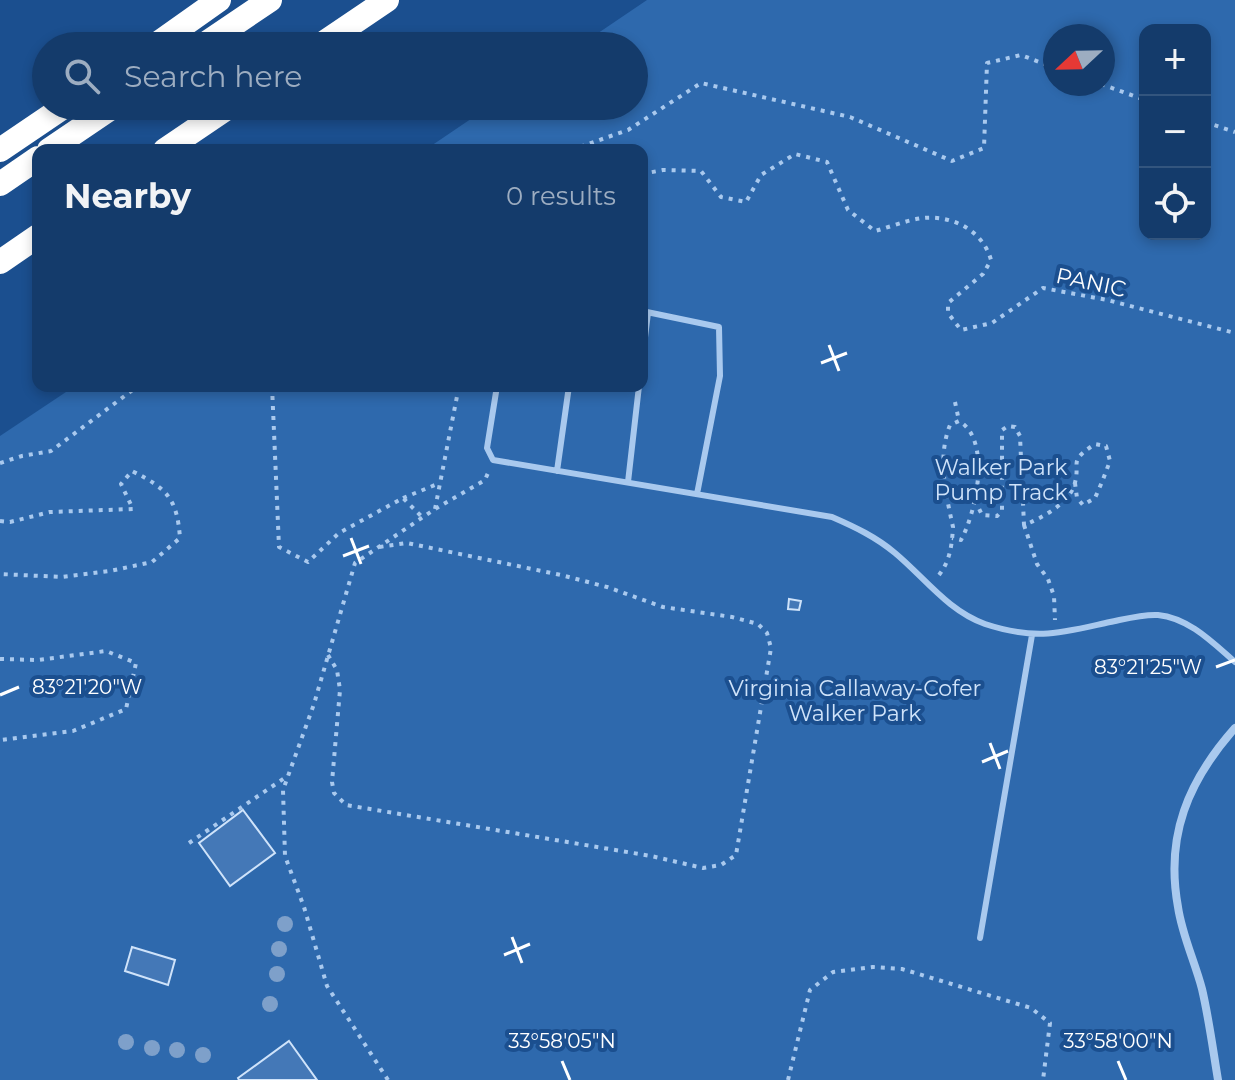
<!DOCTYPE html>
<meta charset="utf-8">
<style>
:root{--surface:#143b6b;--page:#1d4271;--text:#f1f3f6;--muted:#9dadc1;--line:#33557e}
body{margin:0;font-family:Montserrat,sans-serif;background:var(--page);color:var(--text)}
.controls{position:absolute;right:24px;top:24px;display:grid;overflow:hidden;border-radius:16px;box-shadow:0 4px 12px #0003}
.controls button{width:72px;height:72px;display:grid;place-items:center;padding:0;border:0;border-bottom:2px solid var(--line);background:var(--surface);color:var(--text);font:40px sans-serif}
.compass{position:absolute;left:1043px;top:24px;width:72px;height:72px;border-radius:50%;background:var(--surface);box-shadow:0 4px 12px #0003;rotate:248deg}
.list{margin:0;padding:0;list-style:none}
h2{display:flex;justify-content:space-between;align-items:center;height:104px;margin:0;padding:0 32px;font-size:34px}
h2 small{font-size:26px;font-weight:400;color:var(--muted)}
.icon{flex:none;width:44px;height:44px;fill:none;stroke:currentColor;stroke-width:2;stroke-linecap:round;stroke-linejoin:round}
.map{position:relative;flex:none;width:1235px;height:1080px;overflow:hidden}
.search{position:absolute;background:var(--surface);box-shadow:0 4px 12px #0003;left:32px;top:32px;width:616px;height:88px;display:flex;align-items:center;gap:20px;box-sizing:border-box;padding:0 28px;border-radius:44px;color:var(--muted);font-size:30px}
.panel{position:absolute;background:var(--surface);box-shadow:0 4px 12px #0003;left:32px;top:144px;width:616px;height:248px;border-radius:16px}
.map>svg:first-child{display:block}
.green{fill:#2e69ad;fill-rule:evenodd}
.building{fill:#4478b7;stroke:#cfe3fa;stroke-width:2}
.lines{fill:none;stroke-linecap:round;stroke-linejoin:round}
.path{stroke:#a9c9ee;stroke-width:4;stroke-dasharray:4 6;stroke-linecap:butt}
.service{stroke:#a9c9ee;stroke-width:6}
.minor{stroke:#a9c9ee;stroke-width:8}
.motorway{stroke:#fff;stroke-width:24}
.tree{fill:#7ea0ca}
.ticks{fill:none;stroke:#fff;stroke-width:3}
.labels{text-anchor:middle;stroke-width:8;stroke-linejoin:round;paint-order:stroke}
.street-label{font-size:22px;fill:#fff;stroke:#1b4f8f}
.park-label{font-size:22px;fill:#cfe3fa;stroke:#1b4f8f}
.ticks-label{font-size:20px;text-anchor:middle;fill:#fff;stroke:#1b4f8f;stroke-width:8;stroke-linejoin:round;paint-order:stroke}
</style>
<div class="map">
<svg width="1235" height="1080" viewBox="0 0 1235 1080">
<rect width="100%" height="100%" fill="#1b4f8f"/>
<path class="green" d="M647,0H1235V1080H0V436L75,386H642V150H425L490,106H634V46H579ZM1145,30H1205V234H1145ZM1055,36H1103V84H1055Z"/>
<path class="building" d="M789,599L801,601L799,610L788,609Z
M243,810L275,853L230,886L199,843Z
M132,947L175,960L168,985L125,971Z
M289,1041L317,1080H239L238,1078Z"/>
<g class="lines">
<path class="path" d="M1101,84L1145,100
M1205,122L1235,132
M571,150L628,130L701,83L850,117L952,161L984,148L987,63L1021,55L1055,68
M642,174L663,170L701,171L721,197L746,202L761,175L795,154L827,162L848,210L875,231C890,227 907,220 923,218C953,215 983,231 991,260L983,274L948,303V313L961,330L992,323L1043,288L1107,300L1235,333
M272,386L279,547L308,562L339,533L403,498L422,517
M955,402L959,421
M0,463L22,456L51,451L138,386
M403,498L440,483
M975,500L982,515L997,516L1002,511V430L1008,426L1015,427L1020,436L1024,525C1040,519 1068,504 1074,486C1082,461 1066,463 1095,444L1106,446L1110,461L1102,482L1095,498L1083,505L1077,498L1075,483
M435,509L459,386
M0,521L10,522L50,512L133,509L121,484L132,471C168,489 177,499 180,538L152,562L110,571L62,577L0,574
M1024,525L1037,564L1048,579L1054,596L1055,620
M939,575C950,561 952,545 953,527C946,495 937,457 950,425L959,421C992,440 976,513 961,540L952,538
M328,655L337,670L340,690L332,782L334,793L346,805L651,856L703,868L721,865L736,855L771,648L767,633L758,624L732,617L663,607L607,587L561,575L407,543L379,547
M0,659L38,660L106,651L136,663L126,709L73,731L0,740
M189,843L286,777
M388,1080L327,986L304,907L285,856L283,790L314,704L355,563L435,509L485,480L488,473
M788,1080L810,990L833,972L873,967L902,969L1031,1008L1050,1023L1043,1080"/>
<path class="service" d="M642,311L719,327L720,376L697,494
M642,362L648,313
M497,386L487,448L493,460L832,517C855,527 876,537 895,553C924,577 948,611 985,624C1037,641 1060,633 1110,622C1125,619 1143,614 1158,615C1189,618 1213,643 1235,662
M557,471L569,386
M628,482L639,386
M980,938L1032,635"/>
<path class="minor" d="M1218,1080C1213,1050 1209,1019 1202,989C1195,962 1182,935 1178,907C1165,836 1188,781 1235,728"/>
<path class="motorway" d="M154,46L219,0
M202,46L270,0
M319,46L387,0
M0,150L65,106
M49,150L114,106
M165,150L230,106
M0,184L38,158
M0,262L38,236"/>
</g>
<g class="tree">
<circle cx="285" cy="924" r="8"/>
<circle cx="279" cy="949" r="8"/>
<circle cx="277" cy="974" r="8"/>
<circle cx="270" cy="1004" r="8"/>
<circle cx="126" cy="1042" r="8"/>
<circle cx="152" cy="1048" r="8"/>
<circle cx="177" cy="1050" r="8"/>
<circle cx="203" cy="1055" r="8"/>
</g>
<path class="ticks" d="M829,345L839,371M821,363L847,353M351,538L361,564M343,556L369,546M1216,667L1235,660M0,695L19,687M990,743L1000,769M982,762L1008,751M512,937L522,963M504,955L530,944M562,1061L570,1080M1118,1061L1126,1080"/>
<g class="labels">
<g class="street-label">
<text transform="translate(1091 282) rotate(12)" y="8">PANIC</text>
</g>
<g class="park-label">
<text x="1001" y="475">Walker Park<tspan x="1001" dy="25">Pump Track</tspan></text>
<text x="855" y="696">Virginia Callaway-Cofer<tspan x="855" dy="25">Walker Park</tspan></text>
</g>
</g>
<g class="ticks-label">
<text x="1148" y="674">83°21'25"W</text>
<text x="87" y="694">83°21'20"W</text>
<text x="562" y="1048">33°58'05"N</text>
<text x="1118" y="1048">33°58'00"N</text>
</g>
</svg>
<div class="controls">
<button>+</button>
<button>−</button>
<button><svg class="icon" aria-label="locate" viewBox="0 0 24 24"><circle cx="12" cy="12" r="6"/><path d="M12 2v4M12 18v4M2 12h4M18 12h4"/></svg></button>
</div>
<svg class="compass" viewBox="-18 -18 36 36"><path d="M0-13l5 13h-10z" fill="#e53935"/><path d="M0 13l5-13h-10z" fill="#9dadc1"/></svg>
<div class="search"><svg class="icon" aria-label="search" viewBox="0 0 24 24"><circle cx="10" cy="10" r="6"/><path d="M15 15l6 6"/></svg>Search here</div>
<section class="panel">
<h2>Nearby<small>0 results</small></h2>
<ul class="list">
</ul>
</section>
</div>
